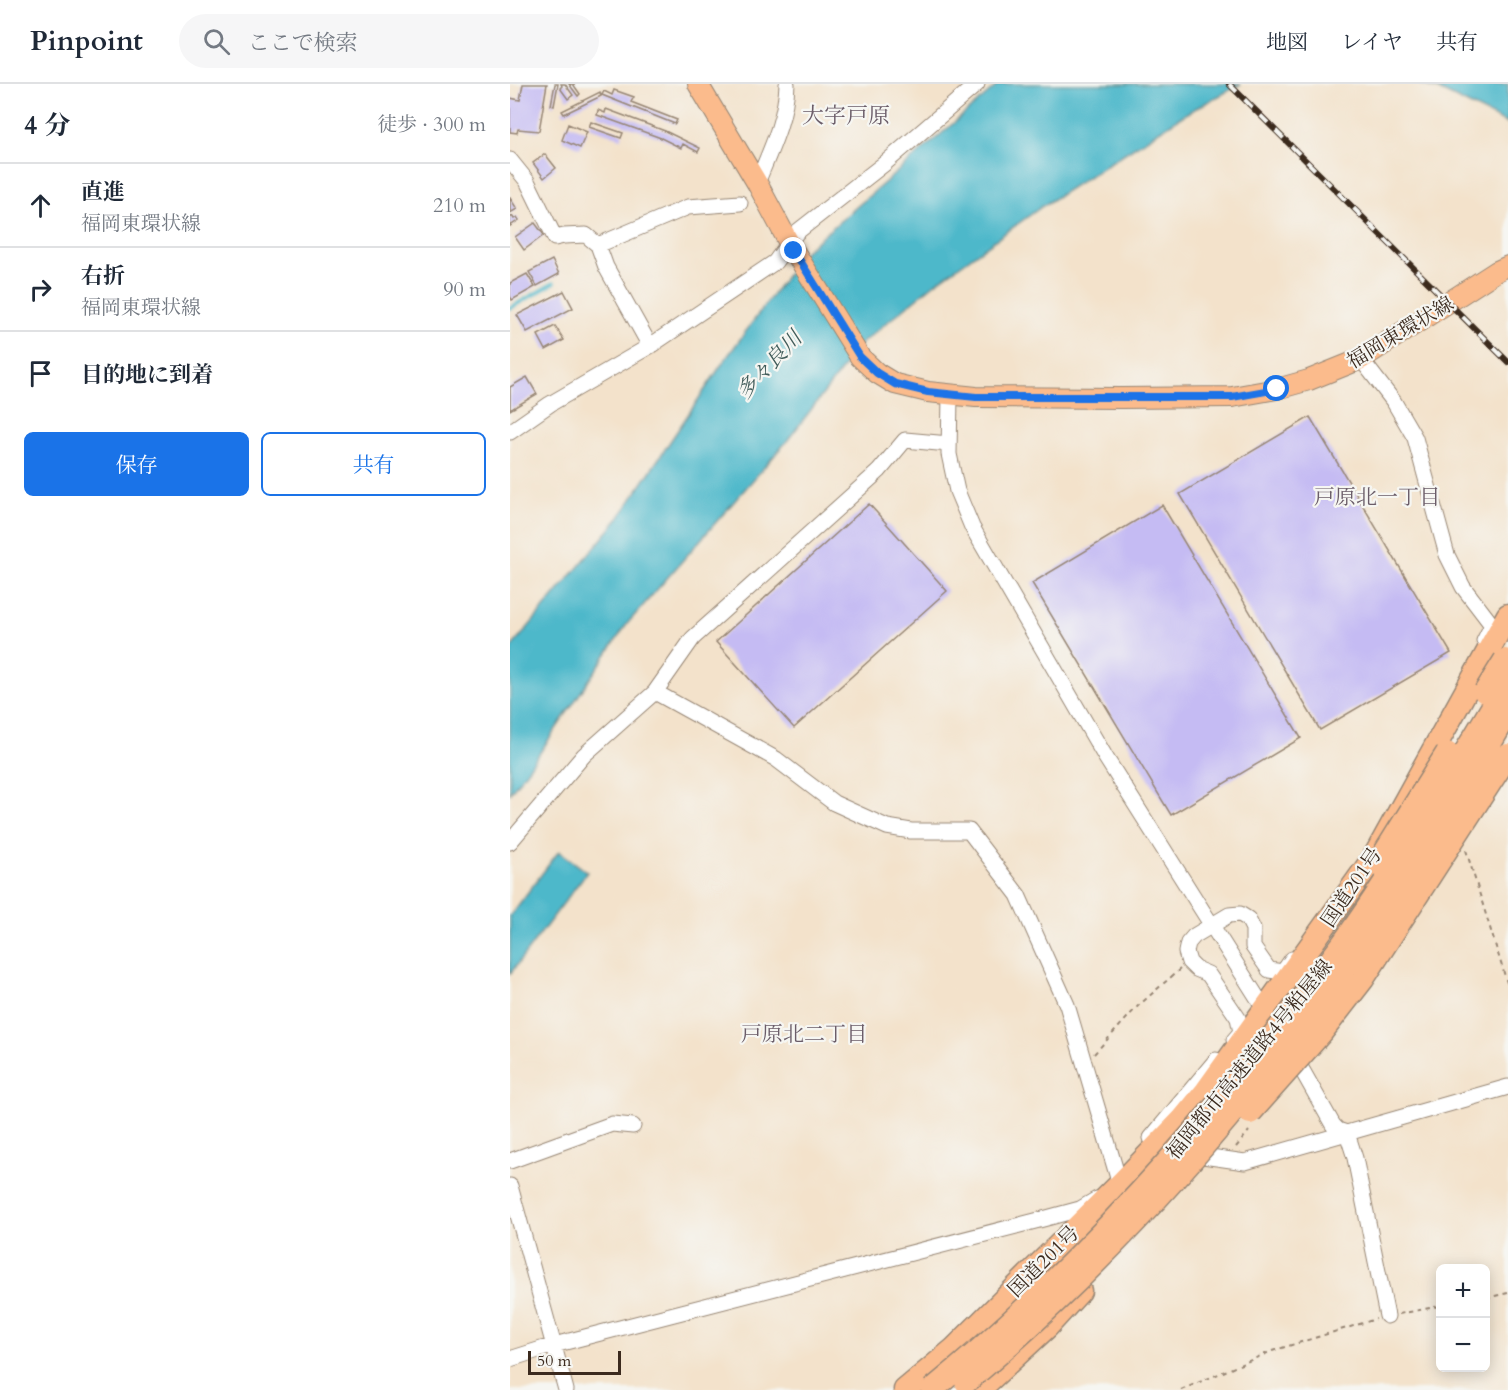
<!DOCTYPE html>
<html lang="ja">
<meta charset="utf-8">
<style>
:root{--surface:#fff;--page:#f6f6f7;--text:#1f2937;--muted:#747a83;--line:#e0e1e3;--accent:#1a73e8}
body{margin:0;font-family:Cardo,"Noto Serif JP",serif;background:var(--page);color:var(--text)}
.controls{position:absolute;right:18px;bottom:18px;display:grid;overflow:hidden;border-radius:9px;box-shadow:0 3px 15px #0003}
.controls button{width:54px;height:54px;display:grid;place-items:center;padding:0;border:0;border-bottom:2px solid var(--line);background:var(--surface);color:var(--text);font:30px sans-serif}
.scale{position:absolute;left:18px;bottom:15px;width:93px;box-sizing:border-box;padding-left:6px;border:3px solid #3b2a1e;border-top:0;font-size:16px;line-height:21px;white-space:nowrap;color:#3b2a1e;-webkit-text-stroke:4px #f6f6f2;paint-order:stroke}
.stop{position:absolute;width:18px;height:18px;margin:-14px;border:4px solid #1a73e8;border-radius:50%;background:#fff}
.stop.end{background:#1a73e8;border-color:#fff;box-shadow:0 2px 6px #0008}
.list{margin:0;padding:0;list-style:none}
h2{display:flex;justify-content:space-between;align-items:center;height:78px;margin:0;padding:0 24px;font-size:26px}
h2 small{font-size:20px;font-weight:400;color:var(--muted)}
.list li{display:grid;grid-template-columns:39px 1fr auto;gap:18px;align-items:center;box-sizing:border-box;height:84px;padding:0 24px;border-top:2px solid var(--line)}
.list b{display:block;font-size:22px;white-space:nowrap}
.list p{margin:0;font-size:20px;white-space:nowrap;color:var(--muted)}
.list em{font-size:20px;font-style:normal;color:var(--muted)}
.actions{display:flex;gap:12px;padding:18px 24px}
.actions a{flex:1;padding:14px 0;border:2px solid var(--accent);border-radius:9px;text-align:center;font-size:21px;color:var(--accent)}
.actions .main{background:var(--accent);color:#fff}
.icon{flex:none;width:33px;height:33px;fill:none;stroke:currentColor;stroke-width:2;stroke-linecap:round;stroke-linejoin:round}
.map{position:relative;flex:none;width:998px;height:1306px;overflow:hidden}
header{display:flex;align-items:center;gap:36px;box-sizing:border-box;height:84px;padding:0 30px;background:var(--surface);border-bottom:2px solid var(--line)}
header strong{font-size:28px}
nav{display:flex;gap:33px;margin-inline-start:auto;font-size:21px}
.search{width:420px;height:54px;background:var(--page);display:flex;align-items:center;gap:15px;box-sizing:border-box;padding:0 21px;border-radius:33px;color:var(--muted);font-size:22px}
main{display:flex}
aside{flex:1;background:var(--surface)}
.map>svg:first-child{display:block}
.water{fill:#4db8ca;stroke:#447174;stroke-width:1.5}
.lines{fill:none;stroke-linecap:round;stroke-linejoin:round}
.stream{stroke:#4db8ca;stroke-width:4}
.building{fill:#c5bbf3}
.minor-casing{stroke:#978674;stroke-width:17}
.major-casing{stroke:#978674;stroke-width:22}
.highway-casing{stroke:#978674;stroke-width:25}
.path{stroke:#978674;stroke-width:2;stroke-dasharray:4.5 4.5;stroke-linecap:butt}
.minor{stroke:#fff;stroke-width:15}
.major{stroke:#fbbb8c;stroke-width:20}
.highway{stroke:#fbbb8c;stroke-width:22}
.rail-casing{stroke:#3b2a1e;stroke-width:6}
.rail{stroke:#f6f6f2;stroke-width:4;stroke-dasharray:11;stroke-linecap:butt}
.highway-bridge-casing{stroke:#978674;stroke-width:25;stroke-linecap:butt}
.highway-bridge{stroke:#fbbb8c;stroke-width:22}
.route{stroke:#1a73e8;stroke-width:8}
.labels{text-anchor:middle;stroke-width:4.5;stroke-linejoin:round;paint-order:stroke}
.street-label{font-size:20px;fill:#3b2a1e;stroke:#f6f6f2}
.water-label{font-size:21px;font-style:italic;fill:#415c5a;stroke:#f6f6f2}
.neighbourhood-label{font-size:21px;fill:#6b5d69;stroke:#f6f6f2}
.quarter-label{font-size:22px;fill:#6b5d69;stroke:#f6f6f2}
</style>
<header>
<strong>Pinpoint</strong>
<div class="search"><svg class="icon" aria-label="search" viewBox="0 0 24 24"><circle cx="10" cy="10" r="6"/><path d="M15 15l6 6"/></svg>ここで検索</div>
<nav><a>地図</a><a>レイヤ</a><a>共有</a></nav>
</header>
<main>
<aside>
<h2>4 分<small>徒歩 · 300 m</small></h2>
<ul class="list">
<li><svg class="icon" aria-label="ahead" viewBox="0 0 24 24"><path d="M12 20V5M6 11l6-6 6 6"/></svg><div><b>直進</b><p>福岡東環状線</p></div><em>210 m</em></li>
<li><svg class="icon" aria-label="right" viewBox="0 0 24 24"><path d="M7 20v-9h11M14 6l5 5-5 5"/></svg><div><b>右折</b><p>福岡東環状線</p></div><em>90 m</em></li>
<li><svg class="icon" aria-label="arrive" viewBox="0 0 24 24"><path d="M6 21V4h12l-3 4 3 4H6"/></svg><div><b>目的地に到着</b></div></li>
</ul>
<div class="actions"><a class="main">保存</a><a>共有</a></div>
</aside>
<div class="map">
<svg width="998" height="1306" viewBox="0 0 998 1306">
<rect width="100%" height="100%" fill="#f6f6f2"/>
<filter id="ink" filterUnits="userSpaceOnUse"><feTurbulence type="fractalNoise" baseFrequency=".0167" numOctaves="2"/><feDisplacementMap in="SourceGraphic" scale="12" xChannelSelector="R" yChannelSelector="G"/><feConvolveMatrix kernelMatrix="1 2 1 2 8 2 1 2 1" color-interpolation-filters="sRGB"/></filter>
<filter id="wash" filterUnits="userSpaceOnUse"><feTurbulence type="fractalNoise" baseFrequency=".008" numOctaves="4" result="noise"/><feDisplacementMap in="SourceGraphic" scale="24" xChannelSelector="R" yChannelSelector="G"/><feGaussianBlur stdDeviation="1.35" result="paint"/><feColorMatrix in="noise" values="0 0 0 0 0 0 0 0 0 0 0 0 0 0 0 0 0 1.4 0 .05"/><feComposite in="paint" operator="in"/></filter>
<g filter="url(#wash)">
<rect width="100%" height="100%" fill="#f3e2cb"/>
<!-- water -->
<path class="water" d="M489 0H731L677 29 534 121 424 200 353 258 277 357 117 540 29 670 0 709V565L109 434 212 280 293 169Z
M910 0H998V40L927 5Z
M49 767 77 788 0 890V832Z"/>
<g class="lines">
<!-- stream -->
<path class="stream" d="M0 224 44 199"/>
</g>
<g id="blocks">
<!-- building -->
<path class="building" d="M13 0H37L29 47 8 45 7 49 0 48V14L10 16Z
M45 0H48L44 22 41 21Z
M51 0H55L63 11 58 15 50 4 52 2Z
M59 0H63L70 10 68 12Z
M104 6 124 13 121 18 167 36 165 40 92 11 94 7 102 11Z
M90 8 91 12 54 30 52 27Z
M96 25 155 47 190 64 188 68 173 60 171 64 151 54 87 31 88 26 95 29Z
M81 38 113 49 111 54 79 43Z
M58 40 77 48 70 64 52 56Z
M35 70 46 84 34 94 23 79Z
M0 114 7 125 0 129Z
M2 132 4 135 7 133 9 136 0 142V134Z
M25 139 34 151 14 166 5 153Z
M42 176 49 190 27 202 19 188Z
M17 190 25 203 2 216 0 212V199Z
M54 207 63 224 17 248 7 231Z
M45 242 54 256 36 266 28 251Z
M17 293 27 310 0 326V303Z
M800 333 941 569 810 646 670 410Z
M359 420 437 507 284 644 206 558Z
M652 421 791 654 661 731 522 499Z"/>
</g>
</g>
<g filter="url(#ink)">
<use href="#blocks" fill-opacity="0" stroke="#978674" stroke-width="1.5"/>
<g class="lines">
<!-- minor casing -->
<g class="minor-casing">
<path id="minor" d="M0 76 17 97 45 154 54 152 76 151 88 161 96 183 140 262
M247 99C260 67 276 35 277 0
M88 161 178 123 230 119
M851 275 884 318 905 354 937 471 953 503 982 541 974 557
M440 311 439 370 447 407 462 443 596 674 759 932
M0 348 40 320 140 262 265 178 287 148 374 80 467 0
M145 608 266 675 324 719 377 743 401 747H459L508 811 557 921 608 1094
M0 758 74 671 145 608 183 554 369 387 395 356 439 360
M724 956 731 948 728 934 698 890 686 885 679 878 676 868 678 859 684 852 719 831 730 830 738 835 743 845V863L759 886 773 888 782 875
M783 970 823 1041 828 1046 837 1049 845 1074 877 1232
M641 1054 706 976
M687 1061 693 1072 735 1078 998 1003
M0 1077 102 1040 123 1042
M0 1102 56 1306
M0 1275 44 1261 533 1135 570 1125 587 1115"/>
</g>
<!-- major casing -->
<g class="major-casing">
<path id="major" d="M188 0 247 99 278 157 350 273 367 289 385 300 418 308 466 313 611 314 722 313 767 305 799 296 851 275 987 187 998 182"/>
</g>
<!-- highway casing -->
<g class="highway-casing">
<path id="highway" d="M395 1306 444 1265 613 1097 672 1036 696 1007 864 773 998 531
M469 1306 537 1243 570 1207"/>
</g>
<!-- path -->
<path class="path" d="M956 766 998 902
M584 970 628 922 670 885
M726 1063 739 1047
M976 1214 998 1209
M889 1230 930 1222
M671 1306 762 1267 866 1235"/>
<!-- minor -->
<use href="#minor" class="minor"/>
<!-- major -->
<use href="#major" class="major"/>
<!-- highway -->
<use href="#highway" class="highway"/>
<!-- rail casing -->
<g class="rail-casing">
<path id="rail" d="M719 0 998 278"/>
</g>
<!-- rail -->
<use href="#rail" class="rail"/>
<!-- highway-bridge casing -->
<g class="highway-bridge-casing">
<path id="highway-bridge" d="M975 608 995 576
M867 781 937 669
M740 1029 811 949 853 895 998 671
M456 1298C677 1112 854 878 998 629
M422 1306C577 1178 712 1025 831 862 892 778 944 686 998 597"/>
</g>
<!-- highway-bridge -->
<use href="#highway-bridge" class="highway-bridge"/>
</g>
</g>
<g class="lines" filter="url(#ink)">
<!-- route -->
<path class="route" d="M284 167 350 273 367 289 385 300 418 308 466 313H722L767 305"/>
</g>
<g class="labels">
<!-- street labels -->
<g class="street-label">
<text transform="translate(890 248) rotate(-31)" y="7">福岡東環状線</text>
<text transform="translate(841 803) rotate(-56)" y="7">国道201号</text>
<text transform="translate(739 975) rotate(-51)" y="7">福岡都市高速道路4号粕屋線</text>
<text transform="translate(533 1177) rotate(-45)" y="7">国道201号</text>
</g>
<!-- water labels -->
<g class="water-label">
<text transform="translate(259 281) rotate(-47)" y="7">多々良川</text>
</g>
<!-- neighbourhood labels -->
<g class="neighbourhood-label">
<text x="867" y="420">戸原北一丁目</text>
<text x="294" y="957">戸原北二丁目</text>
</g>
<!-- quarter labels -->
<g class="quarter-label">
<text x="336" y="39">大字戸原</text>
</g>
</g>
</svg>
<div class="controls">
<button>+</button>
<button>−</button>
</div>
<div class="scale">50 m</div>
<div class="stop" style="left:767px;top:305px"></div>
<div class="stop end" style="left:284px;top:167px"></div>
</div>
</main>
